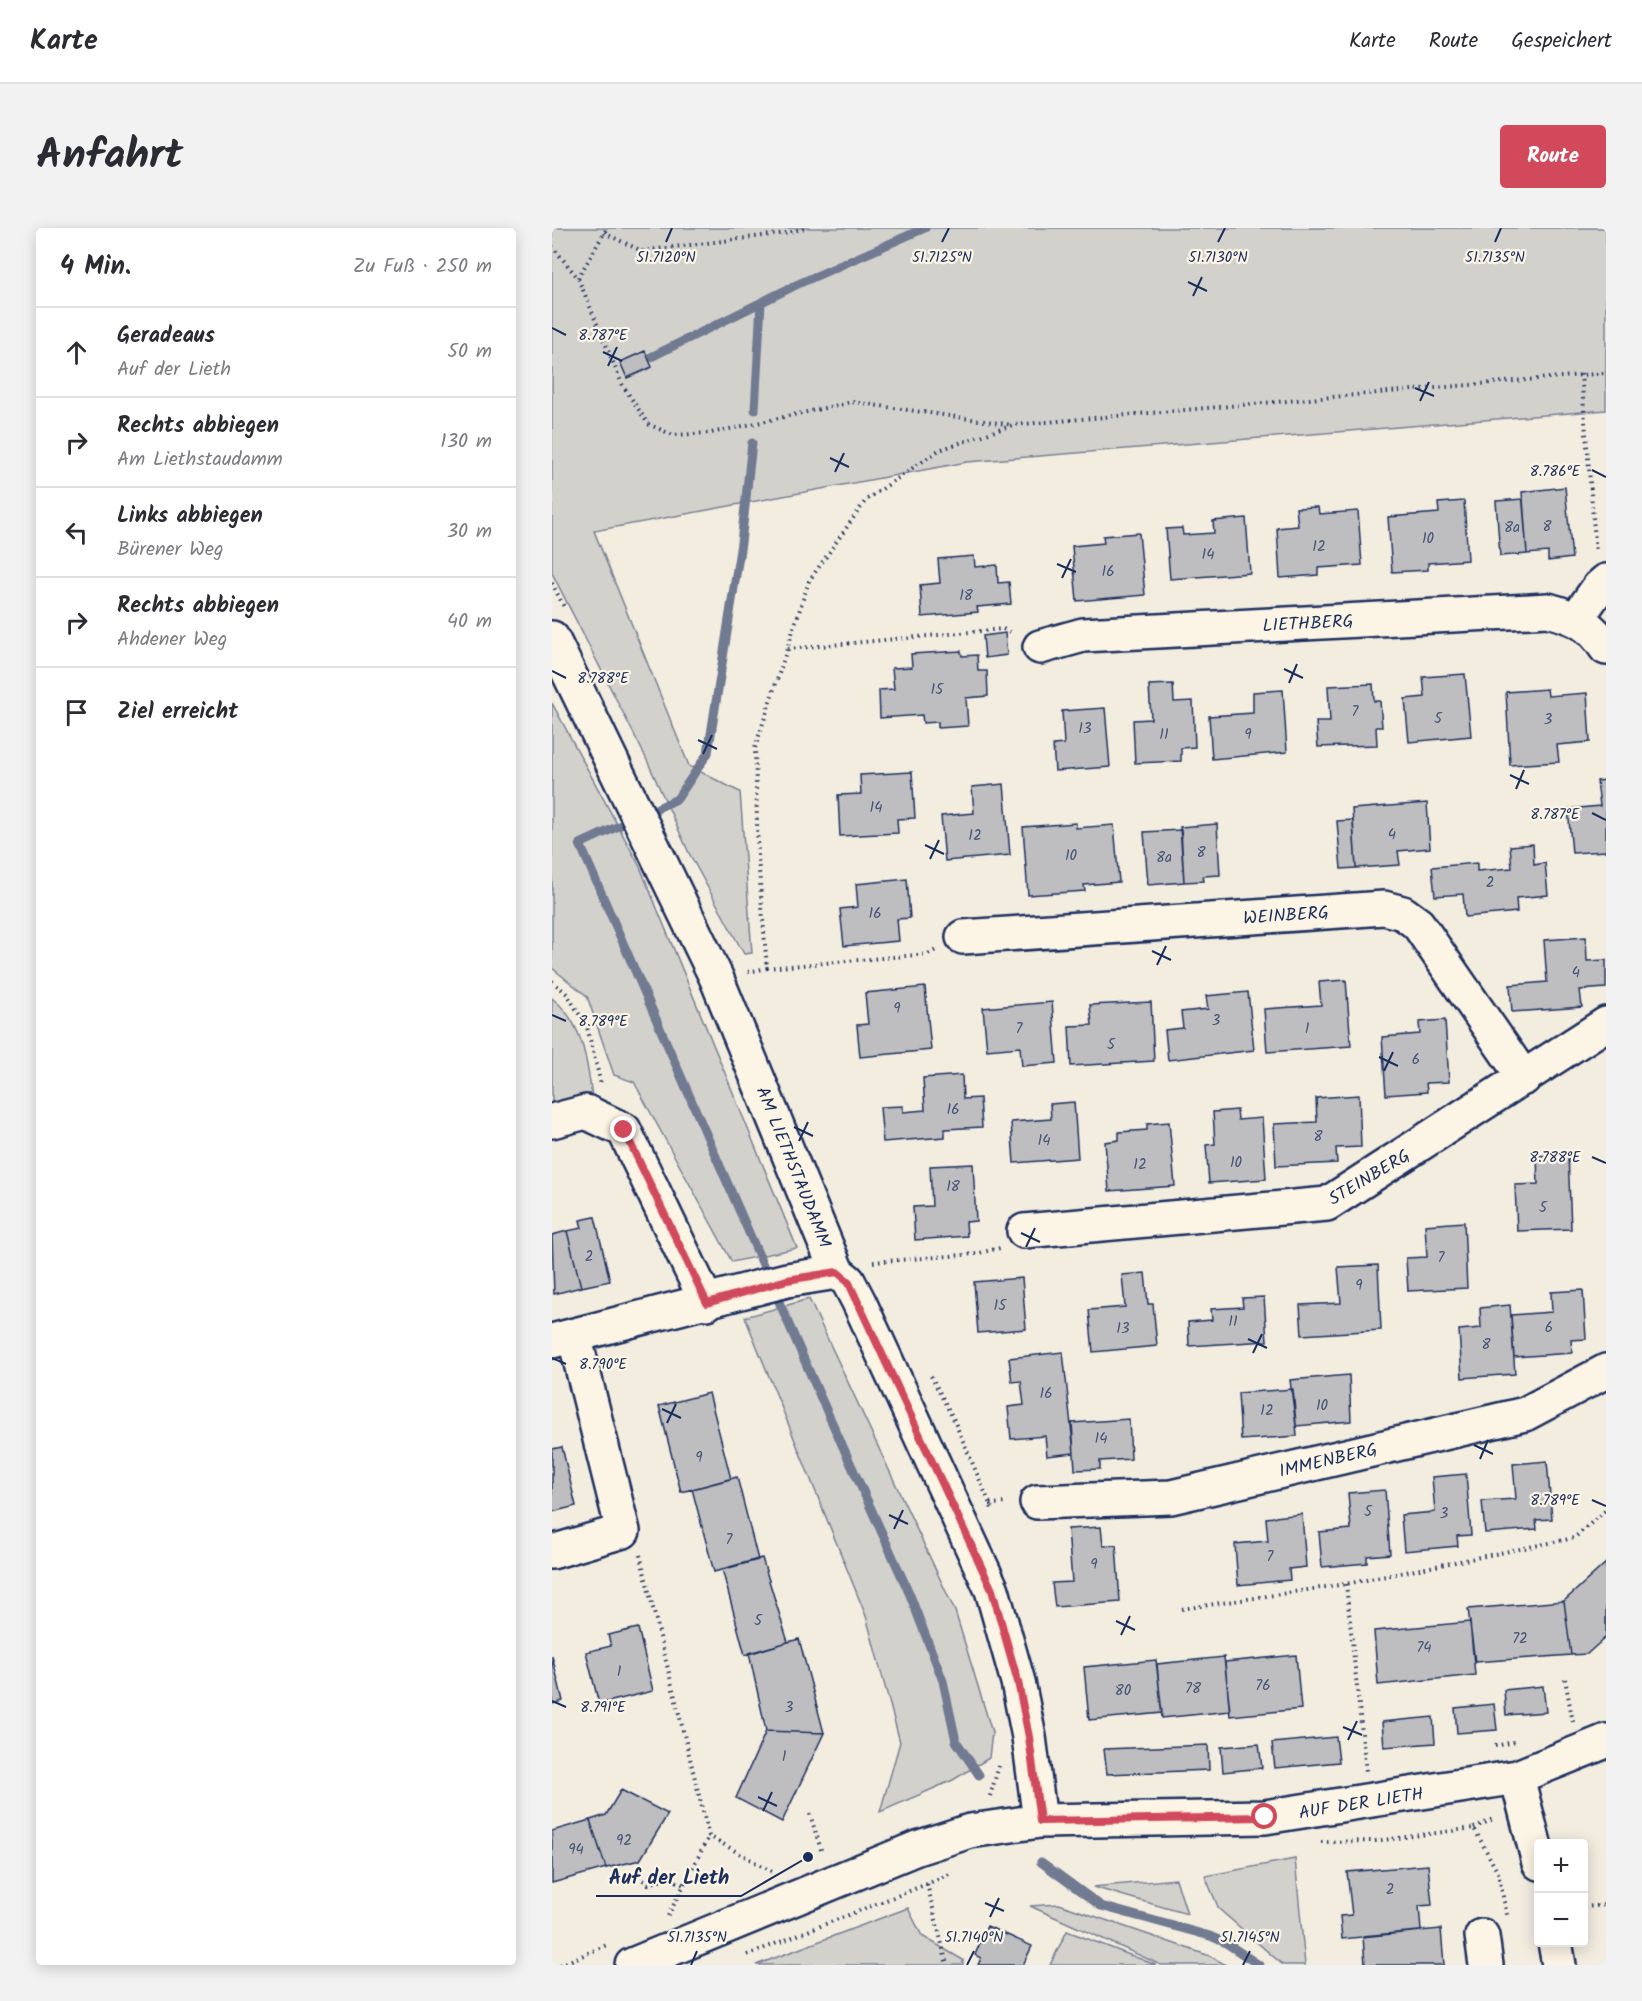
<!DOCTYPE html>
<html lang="de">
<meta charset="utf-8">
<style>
:root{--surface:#fff;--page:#f2f2f3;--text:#2b2b33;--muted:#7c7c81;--line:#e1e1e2;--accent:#d1495b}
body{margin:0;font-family:Kalam,sans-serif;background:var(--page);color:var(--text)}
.controls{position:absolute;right:18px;bottom:18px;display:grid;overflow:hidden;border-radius:6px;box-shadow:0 3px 15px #0003}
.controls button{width:54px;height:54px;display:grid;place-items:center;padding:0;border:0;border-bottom:2px solid var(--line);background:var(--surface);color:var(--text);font:30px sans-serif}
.stop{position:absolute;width:18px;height:18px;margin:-14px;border:4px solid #d1495b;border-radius:50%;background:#fff}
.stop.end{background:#d1495b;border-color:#fff;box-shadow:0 2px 6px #0008}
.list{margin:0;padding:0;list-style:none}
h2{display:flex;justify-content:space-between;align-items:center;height:78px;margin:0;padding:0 24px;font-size:26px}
h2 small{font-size:20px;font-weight:400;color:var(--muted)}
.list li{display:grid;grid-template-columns:39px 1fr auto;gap:18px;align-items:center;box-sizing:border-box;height:90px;padding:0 24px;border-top:2px solid var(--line)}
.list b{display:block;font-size:22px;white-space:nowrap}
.list p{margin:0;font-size:20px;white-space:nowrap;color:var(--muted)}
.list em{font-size:20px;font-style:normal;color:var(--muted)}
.icon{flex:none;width:33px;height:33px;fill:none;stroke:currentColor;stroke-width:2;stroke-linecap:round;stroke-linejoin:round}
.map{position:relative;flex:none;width:1054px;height:1737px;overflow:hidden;border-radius:6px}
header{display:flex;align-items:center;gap:36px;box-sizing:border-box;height:84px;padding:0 30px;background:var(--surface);border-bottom:2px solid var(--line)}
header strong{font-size:28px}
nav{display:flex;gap:33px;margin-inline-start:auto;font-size:21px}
.intro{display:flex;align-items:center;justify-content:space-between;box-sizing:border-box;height:144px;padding:0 36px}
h1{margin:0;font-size:42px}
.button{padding:15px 27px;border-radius:6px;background:var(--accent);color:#fff;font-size:21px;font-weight:700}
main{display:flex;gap:36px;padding:0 36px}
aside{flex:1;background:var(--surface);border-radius:6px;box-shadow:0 3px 15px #0003}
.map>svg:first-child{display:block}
.green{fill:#d3d1cc;stroke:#778095;stroke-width:1.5}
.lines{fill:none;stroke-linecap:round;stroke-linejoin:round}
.stream{stroke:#707a91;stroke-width:9}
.building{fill:#bebec0;stroke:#1b2f5e;stroke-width:1.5}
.minor-casing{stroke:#1b2f5e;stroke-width:38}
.path{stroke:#1b2f5e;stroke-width:4;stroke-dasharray:1.5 4.5;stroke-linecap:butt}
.minor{stroke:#fcf5e5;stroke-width:33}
.route{stroke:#d1495b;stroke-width:8}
.ticks{fill:none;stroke:#1b2f5e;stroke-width:2}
.labels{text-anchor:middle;stroke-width:4.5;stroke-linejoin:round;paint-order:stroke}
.number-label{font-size:15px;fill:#445376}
.street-label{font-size:18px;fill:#1b2f5e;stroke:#fcf5e5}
.ticks-label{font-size:15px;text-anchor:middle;fill:#1b2f5e;stroke:#fcf5e5;stroke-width:4.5;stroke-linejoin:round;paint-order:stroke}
.leader{fill:none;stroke:#1b2f5e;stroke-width:2}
.callout-dot{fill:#1b2f5e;stroke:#fcf5e5;stroke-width:2}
.callout-label{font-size:20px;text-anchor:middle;font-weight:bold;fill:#1b2f5e;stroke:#fcf5e5;stroke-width:4.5;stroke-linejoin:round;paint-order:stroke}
</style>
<header>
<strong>Karte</strong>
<nav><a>Karte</a><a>Route</a><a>Gespeichert</a></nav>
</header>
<div class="intro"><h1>Anfahrt</h1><a class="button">Route</a></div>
<main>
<aside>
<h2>4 Min.<small>Zu Fuß · 250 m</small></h2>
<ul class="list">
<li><svg class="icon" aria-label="ahead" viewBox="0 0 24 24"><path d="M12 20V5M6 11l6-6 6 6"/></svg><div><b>Geradeaus</b><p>Auf der Lieth</p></div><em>50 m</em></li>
<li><svg class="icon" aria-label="right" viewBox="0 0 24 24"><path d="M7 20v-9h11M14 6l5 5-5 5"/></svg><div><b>Rechts abbiegen</b><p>Am Liethstaudamm</p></div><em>130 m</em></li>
<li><svg class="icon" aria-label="left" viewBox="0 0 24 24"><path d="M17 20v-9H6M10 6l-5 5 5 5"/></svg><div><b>Links abbiegen</b><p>Bürener Weg</p></div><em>30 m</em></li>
<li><svg class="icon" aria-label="right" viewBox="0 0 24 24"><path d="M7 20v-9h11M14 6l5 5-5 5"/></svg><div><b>Rechts abbiegen</b><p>Ahdener Weg</p></div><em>40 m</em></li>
<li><svg class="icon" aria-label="arrive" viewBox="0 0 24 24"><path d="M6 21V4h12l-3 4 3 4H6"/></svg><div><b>Ziel erreicht</b></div></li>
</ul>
</aside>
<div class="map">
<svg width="1054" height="1737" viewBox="0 0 1054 1737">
<rect width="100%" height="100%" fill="#f3ede0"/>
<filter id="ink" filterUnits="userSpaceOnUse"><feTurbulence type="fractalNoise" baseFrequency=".0167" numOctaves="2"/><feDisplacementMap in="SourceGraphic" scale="12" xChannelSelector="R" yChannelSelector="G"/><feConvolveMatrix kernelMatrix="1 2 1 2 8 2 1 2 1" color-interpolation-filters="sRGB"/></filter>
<g filter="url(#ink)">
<!-- green -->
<path class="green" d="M0 0H1054V182L415 234 42 303 137 538 188 564 200 725 192 726 137 625 93 528 0 345Z
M0 475 88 639 245 1020 180 1034 82 854 62 847 35 768 0 740Z
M0 770C31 794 35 833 40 869L0 877Z
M257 1071 403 1383 440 1504 437 1530 401 1552 328 1584 348 1514 314 1388 193 1089Z
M743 1631 753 1737H731L667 1681 653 1648Z
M624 1651 635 1686 541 1659Z
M507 1676 658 1728 674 1737H609L478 1678Z
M356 1680 370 1708 411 1732V1737H204Z
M515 1703 604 1737H498Z"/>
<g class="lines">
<!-- stream -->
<path class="stream" d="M97 130 246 56 373 0
M203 182 209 75
M200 215 189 315 156 525 125 571 28 616 268 1168 358 1367 391 1453 404 1513 427 1547
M489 1634 549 1678 658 1708 674 1715 707 1737"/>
</g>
<!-- building -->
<path class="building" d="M93 123 100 139 75 150 68 134Z
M1013 259 1020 330 996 333V324L975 326 970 264Z
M971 271 975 326 948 328 944 273Z
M912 273 916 332 876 335V342L840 344 836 289 887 285 886 275Z
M766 279 767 286 806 283 810 337 766 340V347L728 350 725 300 746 298 744 280Z
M694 290 698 345 618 351 614 301 630 300 631 307 662 305 661 293Z
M587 305 593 367 525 373 520 318 552 315 551 308Z
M422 328 423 339 445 337 446 355 457 354 459 376 425 379 426 384 370 389 368 357 388 355 386 331Z
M453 405 455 427 433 430 431 408Z
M409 423 410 428 425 427 426 443H435L436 468 414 470 416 498 386 500V494L371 495 370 487 328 490 327 462 342 461 340 440 360 439 359 426Z
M913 446 919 508 857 514 853 471 873 469 871 449Z
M621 456 622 474 641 473 643 519 629 520V533L583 535 581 492 599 491 597 457Z
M821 456 822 473H828L830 499H824L825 517 766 519 764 494H778L776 458Z
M995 461 996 468 1035 465 1038 514 1005 517 1007 534 958 537 954 464Z
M731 462 735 524 660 531 657 488 701 485V464Z
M553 480 558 539 503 543 501 517 512 516 510 483Z
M360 544 363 590 345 591 346 605 288 608 286 567 309 566 308 547Z
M1054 552V623L1020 625 1016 581 1048 578 1045 553Z
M452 556 458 627 393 633 389 588 422 585 420 559Z
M875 575 878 620 846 623 848 637 804 640 800 581Z
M801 592 804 640 789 641 785 593Z
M524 595V600L562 597 567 654 532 657 533 663 476 667 471 599Z
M665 596 668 647 651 648 652 653 632 654 628 599Z
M629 602 632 654 596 657 592 604Z
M981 616 982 637 993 635 996 667 964 670 965 684 913 689 911 666 883 668 880 639 925 635V643L960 640 958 618Z
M355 651 358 690 345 691 347 713 292 718 288 681 306 679 304 656Z
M1034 709 1035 733 1054 732V760L1028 762 1030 779 960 784 958 757 995 754 992 712Z
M794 752 799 818 715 824 712 781 769 777 767 754Z
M373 759 379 822 308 829 305 797 316 796 313 765Z
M696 764 702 822 616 832 613 802 631 800 629 784 656 781 654 768Z
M500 774 505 835 470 838 468 819 435 822 431 780Z
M599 774 602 833 519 838 517 798 540 797 538 777Z
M893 792 897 854 874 855 875 864 834 867 830 809 868 806 867 794Z
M410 847 411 871 428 870 430 899 393 901V909L331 914 328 879 351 878V884L373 882 371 850Z
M807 867 809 919 784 920 785 935 724 938 722 896 765 894 764 870Z
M522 874 526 930 462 935 459 894 499 891 498 876Z
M685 882 686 892 710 890 714 951 657 955 654 917 663 916 661 884Z
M617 894 623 958 557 963 553 914 567 912V904L595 902V896Z
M1016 926 1019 1001 965 1003 963 957 986 956 985 928Z
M421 936 424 993 414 994 415 1008 363 1012 361 979 380 978 378 938Z
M43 989 58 1053 29 1059 15 1003 30 1000 28 992Z
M912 994 915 1060 856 1063 854 1030 875 1029 873 997Z
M15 1003 29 1059 2 1066 0 1007Z
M826 1037 829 1102 750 1107 748 1077 789 1075 786 1039Z
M593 1045 596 1076H601L605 1118 541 1124 537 1082 573 1079 570 1047Z
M470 1050 474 1101 426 1105 422 1054Z
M1031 1062 1034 1111 1019 1112 1020 1125 962 1129 959 1087 1000 1084 999 1064Z
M712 1069 715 1113 637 1118 636 1094 660 1092 659 1081 691 1079 690 1070Z
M958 1077 963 1146 910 1150 907 1102 929 1100 928 1080Z
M511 1124 522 1225 495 1228 493 1208 459 1211 456 1179 472 1177 469 1153 460 1154 457 1130Z
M797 1147 799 1193 744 1198 738 1152Z
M741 1161 745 1208 689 1212 686 1165Z
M157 1165 179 1251 129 1264 107 1178Z
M577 1191 579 1231 548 1233V1241L523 1242 520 1195Z
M10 1219 24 1278 0 1284V1221Z
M995 1233 1000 1291 984 1292 985 1301 933 1305 930 1273 964 1271 961 1236Z
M914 1246 919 1307 905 1308 906 1318 852 1323 849 1287 883 1284 880 1249Z
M185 1249 206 1332 162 1344 140 1261Z
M833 1262 838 1326 815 1328V1335L770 1339 767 1304 799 1301 796 1265Z
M750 1286 754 1339 737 1341 738 1352 686 1357 683 1316 716 1313 714 1290Z
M549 1299 551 1318 564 1317 568 1374 503 1379 500 1355 520 1354 516 1301Z
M210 1330 236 1414 193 1427 170 1341Z
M1054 1335V1409L1035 1426 1019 1427 1012 1373Z
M1012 1373 1019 1427 923 1434 916 1381Z
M918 1394 923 1447 826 1457 822 1403Z
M86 1400 101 1463 47 1476 34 1424 59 1418 56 1407Z
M247 1411 272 1505 214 1503 197 1425Z
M744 1427 749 1481 678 1488 673 1434Z
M0 1428 11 1473 0 1476Z
M672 1429 678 1483 610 1490 605 1436Z
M604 1432 610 1485 537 1492 532 1439Z
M991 1458 994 1484 954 1487 952 1462Z
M942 1476 945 1502 905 1505 903 1480Z
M881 1489 883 1515 832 1519 830 1494Z
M214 1503 272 1505 230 1594 184 1570Z
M784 1509 787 1534 723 1540 720 1515Z
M707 1516 710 1540 671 1544 669 1519Z
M656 1517 657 1542 555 1546 552 1521Z
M69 1562 116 1586 88 1632 54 1640 38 1592 54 1587Z
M38 1592 54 1640 0 1655V1603Z
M876 1637 880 1677 867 1678 869 1703 790 1711 788 1688 800 1687 795 1644Z
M435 1698 480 1718 471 1737H426L429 1730 423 1727Z
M889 1701 892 1737H813L811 1708Z"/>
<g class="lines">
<!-- minor casing -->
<g class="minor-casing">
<path id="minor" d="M1025 390 1047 359 1054 353
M0 410 164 749 285 1044 296 1053 307 1074 440 1362 466 1454 477 1509 488 1593
M488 419 531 407 996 382C1022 389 1038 395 1054 420
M411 709 832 680 851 685 866 696 972 850
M0 893 34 884 72 902 155 1075
M472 1003 775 976 1054 796
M0 1113 235 1052 285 1044
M485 1274 619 1269 973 1186 1054 1143
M0 1324 71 1303 22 1107
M965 1549 987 1635
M930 1708 934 1737
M1003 1714 1007 1737
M80 1737 365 1620 418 1603 488 1593 713 1589 965 1549 1054 1513"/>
</g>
<!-- path -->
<path class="path" d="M52 5 90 23 235 5 253 0
M0 18 26 50 70 156 96 196 121 207 159 205 300 174 461 197
M26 50 55 0
M1029 146 1044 325
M0 355 13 381
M236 421 451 401 462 406
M215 740 376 726 384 722
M196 744 215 740 206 630 203 520 257 353 314 272 387 222 461 197 1054 145
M0 753 15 766 35 799 49 856
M321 1034 423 1026 448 1020
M379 1148 401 1190 441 1283
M438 1276 455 1275
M88 1327 157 1608 222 1645
M794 1356 814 1543
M630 1381 794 1356 1022 1310 1054 1282
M1013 1451 1021 1494
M943 1518 962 1514
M438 1568 447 1538
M258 1586 270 1625
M922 1600 943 1590
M769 1614 823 1613 922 1600 946 1645 955 1687
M91 1652 96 1656 117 1650 132 1657
M375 1656 395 1737
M1032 1679 1054 1677
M116 1688 157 1608
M195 1727 375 1656 397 1646
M8 1737 55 1717"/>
<!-- minor -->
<use href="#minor" class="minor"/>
</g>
</g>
<g class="lines" filter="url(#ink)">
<!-- route -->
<path class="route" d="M72 902 155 1075 235 1052 285 1044 296 1053 440 1362 466 1454 477 1509 488 1593 713 1589"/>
</g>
<!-- ticks -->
<path class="ticks" d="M114 14 120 0M390 14 397 0M666 14 673 0M943 14 949 0M636 54 655 63M641 68 650 49M0 100 14 107M51 124 70 133M56 138 65 119M863 160 882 168M868 173 877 154M278 230 297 239M1040 242 1054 249M283 244 292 225M505 336 524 344M510 350 519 331M732 441 751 450M0 443 14 450M737 455 745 436M146 512 165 521M151 526 160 507M958 547 977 556M964 561 972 542M1040 585 1054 592M373 617 392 626M378 631 387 612M600 723 619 732M605 737 614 718M0 787 14 793M827 829 846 838M832 843 841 824M242 899 261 908M247 913 256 894M1040 929 1054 935M469 1005 488 1014M474 1019 483 1000M696 1111 715 1120M701 1125 710 1106M0 1130 14 1136M110 1181 129 1190M115 1195 124 1176M922 1217 941 1226M928 1231 936 1212M1040 1272 1054 1278M337 1287 356 1296M342 1301 351 1282M564 1393 583 1402M569 1407 578 1388M0 1473 14 1479M791 1499 810 1507M796 1512 805 1493M206 1569 225 1578M211 1583 220 1564M433 1675 452 1683M438 1689 447 1670M139 1737 145 1723M415 1737 422 1723M691 1737 698 1723"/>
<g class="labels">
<!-- number labels -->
<g class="number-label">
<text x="995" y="303">8</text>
<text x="960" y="304">8a</text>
<text x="876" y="315">10</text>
<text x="767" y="323">12</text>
<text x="656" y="331">14</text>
<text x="556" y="348">16</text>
<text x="414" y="372">18</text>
<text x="385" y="466">15</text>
<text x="803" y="488">7</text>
<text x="886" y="495">5</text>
<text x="996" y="496">3</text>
<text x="533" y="505">13</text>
<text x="612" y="511">11</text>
<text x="696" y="511">9</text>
<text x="324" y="584">14</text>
<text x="840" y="611">4</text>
<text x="423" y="612">12</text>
<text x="649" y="629">8</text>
<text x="519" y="632">10</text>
<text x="612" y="634">8a</text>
<text x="938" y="659">2</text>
<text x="323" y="690">16</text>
<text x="1024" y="749">4</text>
<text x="345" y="785">9</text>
<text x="664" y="797">3</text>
<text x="467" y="805">7</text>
<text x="755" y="805">1</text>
<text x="559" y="821">5</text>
<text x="864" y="836">6</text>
<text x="401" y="886">16</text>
<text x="766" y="913">8</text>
<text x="492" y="917">14</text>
<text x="684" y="939">10</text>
<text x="588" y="941">12</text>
<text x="401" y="963">18</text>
<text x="991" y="984">5</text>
<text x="37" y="1033">2</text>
<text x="889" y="1034">7</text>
<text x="807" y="1062">9</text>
<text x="448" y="1082">15</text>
<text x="681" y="1098">11</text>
<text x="997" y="1104">6</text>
<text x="571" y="1105">13</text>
<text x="934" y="1121">8</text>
<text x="494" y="1170">16</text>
<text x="770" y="1182">10</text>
<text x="715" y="1187">12</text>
<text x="549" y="1215">14</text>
<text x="147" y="1234">9</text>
<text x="816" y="1288">5</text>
<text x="892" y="1290">3</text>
<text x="177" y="1316">7</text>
<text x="718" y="1333">7</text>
<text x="542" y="1341">9</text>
<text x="206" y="1397">5</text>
<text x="968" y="1415">72</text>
<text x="872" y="1424">74</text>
<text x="67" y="1448">1</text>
<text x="711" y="1462">76</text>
<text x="641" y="1465">78</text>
<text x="571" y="1467">80</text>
<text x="237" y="1484">3</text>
<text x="232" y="1533">1</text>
<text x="72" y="1617">92</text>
<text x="24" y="1626">94</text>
<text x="838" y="1666">2</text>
</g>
<!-- street labels -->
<g class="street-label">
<text transform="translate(756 395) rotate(-3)" y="6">LIETHBERG</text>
<text transform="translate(734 687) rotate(-4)" y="6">WEINBERG</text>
<text transform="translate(242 939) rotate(68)" y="6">AM LIETHSTAUDAMM</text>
<text transform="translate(817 949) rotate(-31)" y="6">STEINBERG</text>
<text transform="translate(776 1232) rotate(-13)" y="6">IMMENBERG</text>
<text transform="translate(809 1575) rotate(-9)" y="6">AUF DER LIETH</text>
</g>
</g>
<g class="ticks-label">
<text x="114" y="34">51.7120°N</text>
<text x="390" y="34">51.7125°N</text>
<text x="666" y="34">51.7130°N</text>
<text x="943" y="34">51.7135°N</text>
<text x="51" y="112">8.787°E</text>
<text x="1003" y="248">8.786°E</text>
<text x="51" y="455">8.788°E</text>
<text x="1003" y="591">8.787°E</text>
<text x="51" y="798">8.789°E</text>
<text x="1003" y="934">8.788°E</text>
<text x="51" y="1141">8.790°E</text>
<text x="1003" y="1277">8.789°E</text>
<text x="51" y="1484">8.791°E</text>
<text x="145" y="1714">51.7135°N</text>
<text x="422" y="1714">51.7140°N</text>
<text x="698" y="1714">51.7145°N</text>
</g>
<!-- callouts -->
<path class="leader" d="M256 1629L189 1668H44"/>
<circle class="callout-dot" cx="256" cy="1629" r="6"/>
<g class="callout-label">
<text x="117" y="1656">Auf der Lieth</text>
</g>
</svg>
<div class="controls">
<button>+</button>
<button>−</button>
</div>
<div class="stop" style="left:713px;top:1589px"></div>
<div class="stop end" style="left:72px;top:902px"></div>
</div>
</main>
